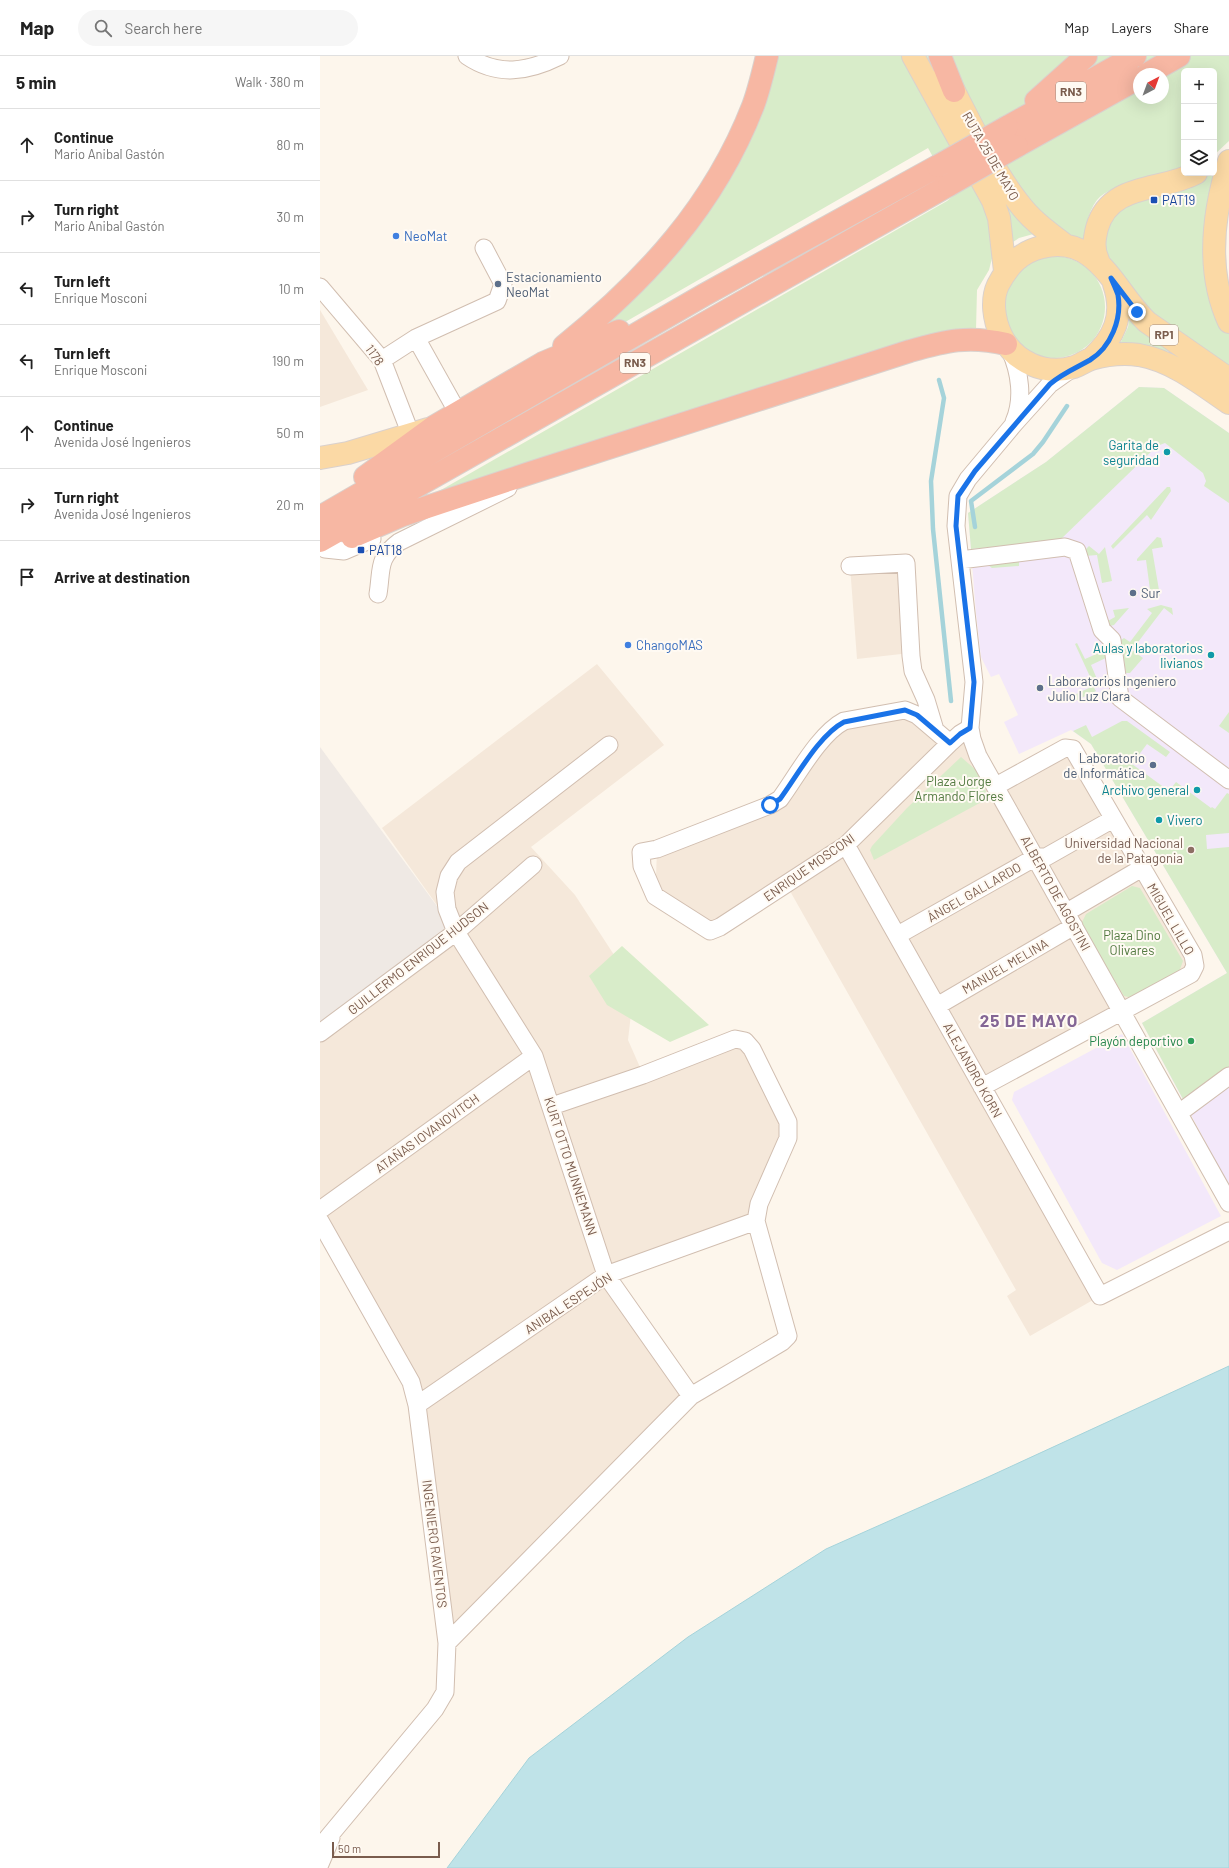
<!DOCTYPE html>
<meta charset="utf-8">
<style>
:root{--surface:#fff;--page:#f6f6f6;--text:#222;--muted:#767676;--line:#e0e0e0}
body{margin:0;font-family:Barlow,sans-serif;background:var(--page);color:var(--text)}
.controls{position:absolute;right:12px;top:12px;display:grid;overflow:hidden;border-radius:6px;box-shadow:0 4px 16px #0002}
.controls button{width:36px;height:36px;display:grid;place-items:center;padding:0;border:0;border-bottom:1px solid var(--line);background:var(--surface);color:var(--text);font:20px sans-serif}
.compass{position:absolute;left:813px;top:12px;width:36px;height:36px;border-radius:50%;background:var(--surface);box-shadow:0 4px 16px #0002;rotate:41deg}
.scale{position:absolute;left:12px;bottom:10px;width:108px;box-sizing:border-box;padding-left:4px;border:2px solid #7a5c4d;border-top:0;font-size:11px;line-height:14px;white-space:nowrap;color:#7a5c4d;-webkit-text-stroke:3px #fffaf3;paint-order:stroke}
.stop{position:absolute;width:12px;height:12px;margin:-9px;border:3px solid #1a73e8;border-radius:50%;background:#fff}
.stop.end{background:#1a73e8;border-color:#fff;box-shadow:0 1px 4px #0008}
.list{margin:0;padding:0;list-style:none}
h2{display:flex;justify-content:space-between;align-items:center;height:52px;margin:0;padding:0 16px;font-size:17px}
h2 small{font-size:13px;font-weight:400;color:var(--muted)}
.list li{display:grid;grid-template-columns:26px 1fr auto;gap:12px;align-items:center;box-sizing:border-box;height:72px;padding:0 16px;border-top:1px solid var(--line)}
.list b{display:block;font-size:15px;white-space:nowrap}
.list p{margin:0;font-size:13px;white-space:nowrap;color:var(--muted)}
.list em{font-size:13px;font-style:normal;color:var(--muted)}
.icon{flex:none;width:22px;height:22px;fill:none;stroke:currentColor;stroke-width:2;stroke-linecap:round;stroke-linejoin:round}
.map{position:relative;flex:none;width:909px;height:1812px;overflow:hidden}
header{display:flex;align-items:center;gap:24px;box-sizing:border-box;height:56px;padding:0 20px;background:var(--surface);border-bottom:1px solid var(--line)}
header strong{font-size:19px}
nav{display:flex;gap:22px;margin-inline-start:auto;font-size:14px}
.search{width:280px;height:36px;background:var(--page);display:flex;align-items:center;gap:10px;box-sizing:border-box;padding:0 14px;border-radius:22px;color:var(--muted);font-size:15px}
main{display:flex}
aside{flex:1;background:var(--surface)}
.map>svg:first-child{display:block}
.residential{fill:#f5e8da}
.industrial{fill:#efe9e4}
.education{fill:#f3e8fa}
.green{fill:#d8ecc9;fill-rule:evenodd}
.water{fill:#bfe3e8;stroke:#a5d3da}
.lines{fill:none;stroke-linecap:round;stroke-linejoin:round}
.stream{stroke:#a5d3da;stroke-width:4.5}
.minor-casing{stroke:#d1beb0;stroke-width:19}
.major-casing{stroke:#dad1cd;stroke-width:24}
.highway-casing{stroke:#dad1cd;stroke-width:24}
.minor{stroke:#fff;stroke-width:17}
.major{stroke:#fbd9a5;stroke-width:22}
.highway{stroke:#f7b7a3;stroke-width:22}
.highway-bridge-casing{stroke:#dad1cd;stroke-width:24;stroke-linecap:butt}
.highway-bridge{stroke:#f7b7a3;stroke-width:22}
.route{stroke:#1a73e8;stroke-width:5}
.transit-dot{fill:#1a4fb4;stroke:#fffaf3;stroke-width:1.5}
.shop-dot{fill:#3f7fe0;stroke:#fffaf3;stroke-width:1.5}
.service-dot{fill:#5c6f8a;stroke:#fffaf3;stroke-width:1.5}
.culture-dot{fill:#0f9aa8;stroke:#fffaf3;stroke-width:1.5}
.education-dot{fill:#8d6e63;stroke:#fffaf3;stroke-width:1.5}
.leisure-dot{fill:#2e9e5b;stroke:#fffaf3;stroke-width:1.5}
.labels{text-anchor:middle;stroke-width:4;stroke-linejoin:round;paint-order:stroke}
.shield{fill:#fffaf3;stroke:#a28b7f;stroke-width:1}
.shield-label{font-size:12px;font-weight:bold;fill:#7a5c4d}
.street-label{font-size:13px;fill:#7a5c4d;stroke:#fffaf3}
.transit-label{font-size:13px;fill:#164399;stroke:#fffaf3;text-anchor:start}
.shop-label{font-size:13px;fill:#366cbe;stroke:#fffaf3;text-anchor:start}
.service-label{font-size:13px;fill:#4e5e75;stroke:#fffaf3;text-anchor:start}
.culture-label{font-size:13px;fill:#0d838f;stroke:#fffaf3;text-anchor:end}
.park-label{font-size:13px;fill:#537a41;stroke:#fffaf3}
.education-label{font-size:13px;fill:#785e54;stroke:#fffaf3;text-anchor:end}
.leisure-label{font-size:13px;fill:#27864d;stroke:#fffaf3;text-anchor:end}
.district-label{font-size:17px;font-weight:bold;letter-spacing:1px;fill:#846695;stroke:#fffaf3}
</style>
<header>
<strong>Map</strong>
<div class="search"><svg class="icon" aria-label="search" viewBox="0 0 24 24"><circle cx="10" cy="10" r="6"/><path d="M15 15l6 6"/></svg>Search here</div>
<nav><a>Map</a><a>Layers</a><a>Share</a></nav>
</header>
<main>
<aside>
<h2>5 min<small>Walk · 380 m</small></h2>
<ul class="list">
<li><svg class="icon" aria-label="ahead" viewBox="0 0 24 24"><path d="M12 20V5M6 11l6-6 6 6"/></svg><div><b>Continue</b><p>Mario Anibal Gastón</p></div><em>80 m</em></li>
<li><svg class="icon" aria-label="right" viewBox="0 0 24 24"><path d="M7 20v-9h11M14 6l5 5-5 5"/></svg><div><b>Turn right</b><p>Mario Anibal Gastón</p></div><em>30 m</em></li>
<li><svg class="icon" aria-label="left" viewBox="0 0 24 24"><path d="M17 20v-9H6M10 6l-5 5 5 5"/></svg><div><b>Turn left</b><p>Enrique Mosconi</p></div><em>10 m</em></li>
<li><svg class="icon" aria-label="left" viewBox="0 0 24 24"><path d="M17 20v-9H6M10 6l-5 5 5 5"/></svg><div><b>Turn left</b><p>Enrique Mosconi</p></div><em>190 m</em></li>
<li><svg class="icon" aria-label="ahead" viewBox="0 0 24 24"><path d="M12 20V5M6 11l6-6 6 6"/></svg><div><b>Continue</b><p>Avenida José Ingenieros</p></div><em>50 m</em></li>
<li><svg class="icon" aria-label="right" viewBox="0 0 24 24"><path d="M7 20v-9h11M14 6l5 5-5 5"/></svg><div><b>Turn right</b><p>Avenida José Ingenieros</p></div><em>20 m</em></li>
<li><svg class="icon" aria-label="arrive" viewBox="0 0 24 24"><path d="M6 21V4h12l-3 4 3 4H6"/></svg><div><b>Arrive at destination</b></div></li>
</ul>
</aside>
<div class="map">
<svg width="909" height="1812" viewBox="0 0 909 1812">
<rect width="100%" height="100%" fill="#fdf6ec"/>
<!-- residential -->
<path class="residential" d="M0 254 48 334 0 351Z
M586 507 590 597 537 603 530 510Z
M277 608 344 689 211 791 255 839 298 905 311 958 308 984 323 1018 425 985 468 1066 436 1165 287 1219 371 1340 127 1587 97 1349 0 1165V977L136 876 62 772Z
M585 654 630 687 640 678 676 730 745 692 875 907 662 1031 780 1240 710 1280 687 1240 696 1234 466 828 400 871 349 847 336 821 337 793 450 749 505 680Z"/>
<!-- industrial -->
<path class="industrial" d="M0 691 136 876 0 977Z"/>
<!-- education -->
<path class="education" d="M819 331 844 332 909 377V1130L822 967 907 917 771 688 751 674 699 698 684 666 698 659 679 618 671 621 661 601 656 557 648 457 726 406Z
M802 978 901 1160 797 1214 782 1207 692 1044 694 1036Z"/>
<!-- green -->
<path class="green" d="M452 0H583L670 156 673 198 669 214 657 234 656 274 93 450 627 145 634 139 608 92 260 292 350 191Z
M603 0H610L717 177 699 182 690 188Z
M624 0H909V85L894 99V15H864V116C841 121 792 126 777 144 767 157 766 173 763 188 749 180 733 171 721 158 682 116 652 51 624 0ZM819 18H843V42H819Z
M904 106 902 264 909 278V314L839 266 788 206 783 175 791 154 886 117H894V112Z
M683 251a51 51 0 1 1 102 0a51 51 0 1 1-102 0Z
M810 259 850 296 818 289 799 290 808 271Z
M819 331 844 332 909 377V447L884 430 886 425 883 417 845 387 837 390 739 485 651 493 648 457 726 406Z
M847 431H850L851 435 831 464 827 459 793 493 791 490Z
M837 481 841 482 843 491 832 493 840 540 831 541 826 504 817 505V503Z
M769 490 779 498 785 491 792 525 782 527 777 499 765 500V494Z
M699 503V510L672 512 665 507Z
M841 549 852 552 853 559 844 552 812 594 823 602 810 617H806L801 584 804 582 810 586 832 557 827 553Z
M809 552 794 569 790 570 786 566 795 561 793 554Z
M757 587 765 603 788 593V601L771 609 777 623 772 625 755 588Z
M773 630 776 635 753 646 750 641Z
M909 656V677L899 670Z
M802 665H807L850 696 846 701 827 688 812 708 849 735 856 726 891 752 892 751 895 753 907 737 909 738V777L886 779 887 793 909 791V1011L864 1045 822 967 907 917 771 688 753 675 766 669 772 681Z
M641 701 656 714 669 742 554 804 550 794 552 790 587 752Z
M812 830 820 832 863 905 859 916 813 942 804 940 761 868 766 858Z
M302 890 389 969 350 986 287 949 269 920Z"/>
<!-- water -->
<path class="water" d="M909 1310V1812H127L209 1702 368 1581 506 1493 668 1421Z"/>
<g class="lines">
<!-- stream -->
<path class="stream" d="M619 324 624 342 611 425 613 473 631 645
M655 471 651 445 713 398 723 386 747 350"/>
<!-- minor casing -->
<g class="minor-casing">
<path id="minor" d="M147 0C178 21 208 16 240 0
M0 231 62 304 91 379
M96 282 138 357
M690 294C700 316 704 343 694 366
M62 304 96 282 177 245 183 228 164 192
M754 311 730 328 694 368 648 423 638 440 636 470 654 626 650 672 652 683 658 700 909 1147
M5 493 24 495 52 483
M640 504 745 491 757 495 782 574 792 584 800 642 909 724
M530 510 586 507 591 600 593 615 606 644 615 674
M58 538C62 514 57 502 79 486L188 432
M630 687 597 659 585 654 524 665C499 678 477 720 460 743L450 749 337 793 321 796 322 810 335 840 390 875 400 871 526 789 630 687 640 678 650 672
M289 689 138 806 129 820 125 836 127 853 136 876 214 1000 286 1219 371 1340
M526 789 780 1240 909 1175
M747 856 822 812
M578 879 716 801H726L793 763
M617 950 754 870
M0 977 136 876 213 809
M662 1031 871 918 875 910 873 899 753 693 745 692 676 730
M859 1057 909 1020
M0 1154 214 1000
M0 1165 91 1326 97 1349 127 1587 125 1636 115 1653 0 1791
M97 1349 286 1219 436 1165
M127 1587 371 1340 462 1286 468 1280 436 1165 439 1148 468 1082V1066L432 993 425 985 415 983 323 1019 232 1050
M0 1808 11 1782"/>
</g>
<!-- major casing -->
<g class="major-casing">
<path id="major" d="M593 0 673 145 679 162 685 215
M625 18C647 59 670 110 698 146 711 164 728 176 745 189
M909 105C893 157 886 216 909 266
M778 204C773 193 774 184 777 172 790 126 841 136 876 117
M771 303C794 282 805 260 794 228
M909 323 827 266C795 236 777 177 722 191 700 196 688 210 678 229 671 244 674 264 681 279 694 306 725 320 754 311 760 309 765 305 771 303 785 299 804 297 819 299 853 305 881 328 909 347
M0 402 28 397 108 373"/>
</g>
<!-- highway casing -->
<g class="highway-casing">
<path id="highway" d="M620 0 634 35
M827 18 859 0
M716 45 766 0
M687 71 815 0
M697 90 819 22
M244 290C327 223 394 150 433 50 439 34 443 16 447 0
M45 421 115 370 223 307 299 275
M0 461 384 239 618 110
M32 481 83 459 207 418 590 295C626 285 648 279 686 288
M0 485 629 129"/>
</g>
<!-- minor -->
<use href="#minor" class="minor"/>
<!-- major -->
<use href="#major" class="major"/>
<!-- highway -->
<use href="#highway" class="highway"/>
<!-- highway-bridge casing -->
<g class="highway-bridge-casing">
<path id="highway-bridge" d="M618 110 687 71
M629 129 697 90"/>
</g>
<!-- highway-bridge -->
<use href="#highway-bridge" class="highway-bridge"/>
</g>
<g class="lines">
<!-- route -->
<path class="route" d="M450 749 460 743C477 720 499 679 524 666L585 654 597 659 630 687 640 678 650 672 654 626 636 470 638 440 655 415 730 328C743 317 756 312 770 304 791 291 802 263 798 239 796 233 793 227 791 222L817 256"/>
</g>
<!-- markers -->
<g class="transit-dot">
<rect x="830" y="140" width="8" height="8" rx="2"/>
<rect x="37" y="490" width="8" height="8" rx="2"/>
</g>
<g class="shop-dot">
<circle cx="76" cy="180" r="4"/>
<circle cx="308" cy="589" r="4"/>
</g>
<g class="service-dot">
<circle cx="178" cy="228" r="4"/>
<circle cx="813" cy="537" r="4"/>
<circle cx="720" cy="632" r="4"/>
<circle cx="833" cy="709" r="4"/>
</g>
<g class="culture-dot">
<circle cx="847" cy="396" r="4"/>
<circle cx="891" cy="599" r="4"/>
<circle cx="877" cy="734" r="4"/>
<circle cx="839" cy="764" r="4"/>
</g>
<circle class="education-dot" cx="871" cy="794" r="4"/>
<circle class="leisure-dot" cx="871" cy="985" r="4"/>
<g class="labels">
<!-- shield labels -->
<g class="shield">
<rect x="736" y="26" width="30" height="20" rx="3"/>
<rect x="830" y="269" width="28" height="20" rx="3"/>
<rect x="300" y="297" width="30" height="20" rx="3"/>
</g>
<g class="shield-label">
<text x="751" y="40">RN3</text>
<text x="844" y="283">RP1</text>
<text x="315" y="311">RN3</text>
</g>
<!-- street labels -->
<g class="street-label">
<text transform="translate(671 100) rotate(60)" y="5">RUTA 25 DE MAYO</text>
<text transform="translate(55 299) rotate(55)" y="5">1178</text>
<text transform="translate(489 811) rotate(-35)" y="5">ENRIQUE MOSCONI</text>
<text transform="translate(654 836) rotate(-30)" y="5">ÁNGEL GALLARDO</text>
<text transform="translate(736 837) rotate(61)" y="5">ALBERTO DE AGOSTINI</text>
<text transform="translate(851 863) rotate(60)" y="5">MIGUEL LILLO</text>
<text transform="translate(98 902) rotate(-38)" y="5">GUILLERMO ENRIQUE HUDSON</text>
<text transform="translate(685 910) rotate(-30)" y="5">MANUEL MELINA</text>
<text transform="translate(653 1014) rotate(61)" y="5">ALEJANDRO KORN</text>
<text transform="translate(107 1077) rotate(-36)" y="5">ATAÑAS IOVANOVITCH</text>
<text transform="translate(251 1110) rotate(72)" y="5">KURT OTTO MUNNEMANN</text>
<text transform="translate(248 1247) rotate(-33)" y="5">ANIBAL ESPEJÓN</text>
<text transform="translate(115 1488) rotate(83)" y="5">INGENIERO RAVENTOS</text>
</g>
<!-- transit labels -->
<g class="transit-label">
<text x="842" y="149">PAT19</text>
<text x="49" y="499">PAT18</text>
</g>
<!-- shop labels -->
<g class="shop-label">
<text x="84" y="185">NeoMat</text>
<text x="316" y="594">ChangoMAS</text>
</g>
<!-- service labels -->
<g class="service-label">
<text x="186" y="226">Estacionamiento<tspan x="186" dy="15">NeoMat</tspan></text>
<text x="821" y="542">Sur</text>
<text x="728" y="630">Laboratorios Ingeniero<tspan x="728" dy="15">Julio Luz Clara</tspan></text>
<text x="825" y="707" text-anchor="end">Laboratorio<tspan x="825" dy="15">de Informática</tspan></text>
</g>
<!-- culture labels -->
<g class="culture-label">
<text x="839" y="394">Garita de<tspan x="839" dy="15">seguridad</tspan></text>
<text x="883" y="597">Aulas y laboratorios<tspan x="883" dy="15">livianos</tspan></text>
<text x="869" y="739">Archivo general</text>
<text x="847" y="769" text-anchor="start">Vivero</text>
</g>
<!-- park labels -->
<g class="park-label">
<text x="639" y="730">Plaza Jorge<tspan x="639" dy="15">Armando Flores</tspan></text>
<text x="812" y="884">Plaza Dino<tspan x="812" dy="15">Olivares</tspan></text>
</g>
<!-- education labels -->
<g class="education-label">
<text x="863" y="792">Universidad Nacional<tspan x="863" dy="15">de la Patagonia</tspan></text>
</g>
<!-- leisure labels -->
<g class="leisure-label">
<text x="863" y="990">Playón deportivo</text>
</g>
<!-- district labels -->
<g class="district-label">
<text x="709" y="971">25 DE MAYO</text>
</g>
</g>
</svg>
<div class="controls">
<button>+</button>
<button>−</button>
<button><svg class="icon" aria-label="layers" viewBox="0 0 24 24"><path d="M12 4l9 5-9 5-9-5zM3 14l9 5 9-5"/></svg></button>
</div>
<svg class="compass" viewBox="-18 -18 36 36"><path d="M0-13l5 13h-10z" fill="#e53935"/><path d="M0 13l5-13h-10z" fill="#767676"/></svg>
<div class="scale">50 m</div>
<div class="stop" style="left:450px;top:749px"></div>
<div class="stop end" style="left:817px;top:256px"></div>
</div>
</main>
